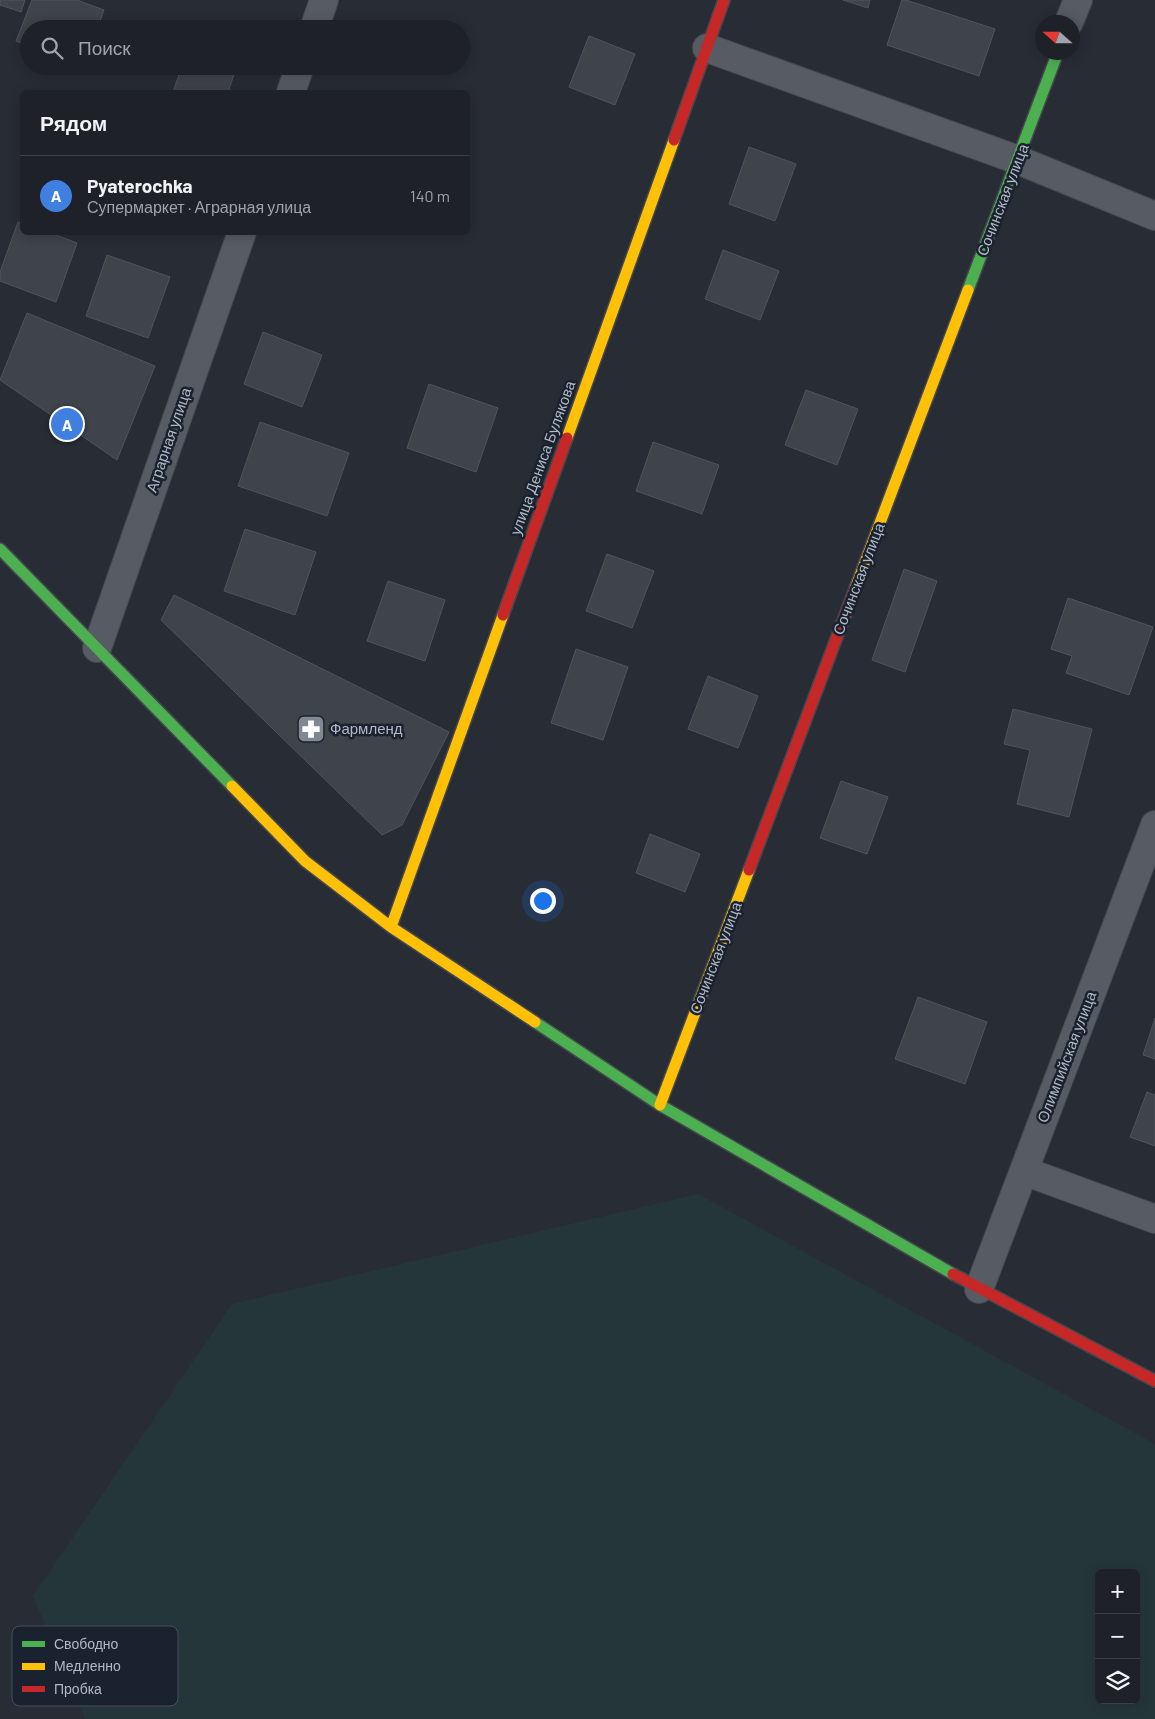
<!DOCTYPE html>
<html lang="ru">
<meta charset="utf-8">
<style>
:root{--surface:#1e2128;--page:#2b2e34;--text:#f1f3f6;--muted:#a1a3a8;--line:#3c3e45;--accent:#818793}
body{margin:0;font-family:Barlow,sans-serif;background:var(--page);color:var(--text)}
.controls{position:absolute;right:15px;bottom:15px;display:grid;overflow:hidden;border-radius:8px;box-shadow:0 2px 12px #0003}
.controls button{width:45px;height:45px;display:grid;place-items:center;padding:0;border:0;border-bottom:1px solid var(--line);background:var(--surface);color:var(--text);font:25px sans-serif}
.compass{position:absolute;left:1035px;top:15px;width:45px;height:45px;border-radius:50%;background:var(--surface);box-shadow:0 2px 12px #0003;rotate:291deg}
.you{position:absolute;left:542px;top:900px;width:18px;height:18px;margin:-12px;border:4px solid #fff;border-radius:50%;background:#1a73e8;box-shadow:0 0 0 8px #1a73e833}
.badge{display:grid;place-items:center;width:32px;height:32px;border-radius:50%;background:var(--accent);color:#fff;font-size:16px;font-weight:700}
.pin{position:absolute;translate:-50% -50%;border:2px solid #fff;box-shadow:0 1px 5px #0006}
.list{margin:0;padding:0;list-style:none}
h2{display:flex;justify-content:space-between;align-items:center;height:65px;margin:0;padding:0 20px;font-size:21px}
h2 small{font-size:16px;font-weight:400;color:var(--muted)}
.list li{display:grid;grid-template-columns:32px 1fr auto;gap:15px;align-items:center;box-sizing:border-box;height:80px;padding:0 20px;border-top:1px solid var(--line)}
.list b{display:block;font-size:19px;white-space:nowrap}
.list p{margin:0;font-size:16px;white-space:nowrap;color:var(--muted)}
.list em{font-size:16px;font-style:normal;color:var(--muted)}
.icon{flex:none;width:28px;height:28px;fill:none;stroke:currentColor;stroke-width:2;stroke-linecap:round;stroke-linejoin:round}
.map{position:relative;flex:none;width:1155px;height:1719px;overflow:hidden}
.search{position:absolute;background:var(--surface);box-shadow:0 2px 12px #0003;left:20px;top:20px;width:450px;height:55px;display:flex;align-items:center;gap:12px;box-sizing:border-box;padding:0 18px;border-radius:28px;color:var(--muted);font-size:19px}
.panel{position:absolute;background:var(--surface);box-shadow:0 2px 12px #0003;left:20px;top:90px;width:450px;height:145px;border-radius:8px}
.map>svg:first-child{display:block}
.green{fill:#25363a;fill-rule:evenodd}
.building{fill:#3f434a;stroke:#50545c}
.lines{fill:none;stroke-linecap:round;stroke-linejoin:round}
.street-casing{stroke:#44474e;stroke-width:30}
.fast-casing{stroke:#44474e;stroke-width:14}
.slow-casing{stroke:#44474e;stroke-width:14}
.jam-casing{stroke:#44474e;stroke-width:14}
.street{stroke:#575b63;stroke-width:28}
.fast{stroke:#4caf50;stroke-width:11}
.slow{stroke:#ffc107;stroke-width:11}
.jam{stroke:#c62828;stroke-width:11}
.labels{text-anchor:middle;stroke-width:5;stroke-linejoin:round;paint-order:stroke}
.street-label{font-size:15px;fill:#b1b8c6;stroke:#1b222f}
.poi-label{font-size:15px;fill:#b1b8c6;stroke:#1b222f;text-anchor:start}
.key{fill:#1b222f;stroke:#484f5c;stroke-width:1}
.key-label{font-size:14px;fill:#b1b8c6}
</style>
<div class="map">
<svg width="1155" height="1719" viewBox="0 0 1155 1719">
<rect width="100%" height="100%" fill="#282c35"/>
<!-- green -->
<path class="green" d="M698 1194 1155 1444V1719H85L33 1596 232 1304ZM1099 1573H1136V1700H1099Z"/>
<!-- building -->
<path class="building" d="M0 0H25L21 12 0 5Z
M32 0H77L104 10 97 29H29V46L16 41Z
M843 0H870L868 8Z
M902 0H906L995 29 979 76 887 45Z
M589 36 635 54 615 105 569 87Z
M182 66H237L228 92H173Z
M749 147 796 164 775 221 729 204Z
M18 222 22 223V232H48L77 243 56 302 0 281V272Z
M723 250 779 271 760 320 705 299Z
M107 255 170 277 148 338 86 316Z
M27 313 155 366 117 460 0 380Z
M263 332 322 355 302 407 244 384Z
M429 384 498 408 476 472 407 448Z
M806 390 858 409 837 465 785 445Z
M260 422 349 453 327 516 238 486Z
M653 442 719 465 702 514 636 491Z
M245 529 316 552 295 615 224 591Z
M607 554 654 571 632 628 586 611Z
M904 569 937 581 905 672 872 660Z
M388 581 445 600 425 661 367 641Z
M174 595 449 732 402 825 382 835 161 620Z
M1068 598 1153 627 1129 695 1066 673 1072 656 1051 649Z
M576 649 628 667 603 740 551 723Z
M708 676 758 696 738 748 688 729Z
M1013 709 1092 729 1069 817 1017 804 1030 750 1004 744Z
M841 781 888 797 867 854 820 838Z
M650 834 700 854 685 892 636 873Z
M918 997 987 1022 965 1084 895 1059Z
M1155 1018V1059L1143 1055Z
M1147 1092 1155 1095V1146L1130 1137Z"/>
<g class="lines">
<!-- street casing -->
<g class="street-casing">
<path id="street" d="M1069 22 1078 0
M314 29 324 0
M707 48 1018 160 1155 216
M291 92 300 66
M97 648 242 232
M1024 1171 1155 1219
M979 1289 1155 825"/>
</g>
<!-- fast casing -->
<g class="fast-casing">
<path id="fast" d="M968 290 1058 52
M0 549 232 786
M535 1022 660 1105 953 1274"/>
</g>
<!-- slow casing -->
<g class="slow-casing">
<path id="slow" d="M567 438 674 140
M855 589 968 290
M232 786 305 861 391 927 535 1022
M391 927 503 615
M660 1105 749 870"/>
</g>
<!-- jam casing -->
<g class="jam-casing">
<path id="jam" d="M674 140 724 0
M503 615 567 438
M749 870 855 589
M953 1274 1155 1381"/>
</g>
<!-- street -->
<use href="#street" class="street"/>
<!-- fast -->
<use href="#fast" class="fast"/>
<!-- slow -->
<use href="#slow" class="slow"/>
<!-- jam -->
<use href="#jam" class="jam"/>
</g>
<!-- icons -->
<defs>
<g id="pharmacy-square" transform="scale(1.4375)"><rect x="-9" y="-9" width="18" height="18" rx="4" fill="#818793" stroke="#1b222f"/><path d="M-2-6h4v4h4v4h-4v4h-4v-4h-4v-4h4Z" fill="#fff"/></g>
</defs>
<g fill-rule="evenodd">
<use href="#pharmacy-square" x="311" y="729"/>
</g>
<g class="labels">
<!-- street labels -->
<g class="street-label">
<text transform="translate(1003 200) rotate(-69)" y="5">Сочинская улица</text>
<text transform="translate(169 440) rotate(-71)" y="5">Аграрная улица</text>
<text transform="translate(543 458) rotate(-70)" y="5">улица Дениса Булякова</text>
<text transform="translate(859 579) rotate(-69)" y="5">Сочинская улица</text>
<text transform="translate(716 958) rotate(-69)" y="5">Сочинская улица</text>
<text transform="translate(1067 1057) rotate(-69)" y="5">Олимпийская улица</text>
</g>
<!-- poi labels -->
<g class="poi-label">
<text x="330" y="734">Фармленд</text>
</g>
</g>
<!-- legend -->
<rect x="12" y="1626" width="166" height="80" rx="8" class="key"/>
<rect x="22" y="1641" width="23" height="6" fill="#4caf50"/>
<rect x="22" y="1663" width="23" height="7" fill="#ffc107"/>
<rect x="22" y="1686" width="23" height="6" fill="#c62828"/>
<g class="key-label">
<text x="54" y="1649">Свободно</text>
<text x="54" y="1671">Медленно</text>
<text x="54" y="1694">Пробка</text>
</g>
</svg>
<div class="controls">
<button>+</button>
<button>−</button>
<button><svg class="icon" aria-label="layers" viewBox="0 0 24 24"><path d="M12 4l9 5-9 5-9-5zM3 14l9 5 9-5"/></svg></button>
</div>
<svg class="compass" viewBox="-18 -18 36 36"><path d="M0-13l5 13h-10z" fill="#e53935"/><path d="M0 13l5-13h-10z" fill="#a1a3a8"/></svg>
<div class="you"></div>
<div class="pin badge" style="left:67px;top:424px;background:#3f7fe0">A</div>
<div class="search"><svg class="icon" aria-label="search" viewBox="0 0 24 24"><circle cx="10" cy="10" r="6"/><path d="M15 15l6 6"/></svg>Поиск</div>
<section class="panel">
<h2>Рядом<small></small></h2>
<ul class="list">
<li><span class="badge" style="background:#3f7fe0">A</span><div><b>Pyaterochka</b><p>Супермаркет · Аграрная улица</p></div><em>140 m</em></li>
</ul>
</section>
</div>
